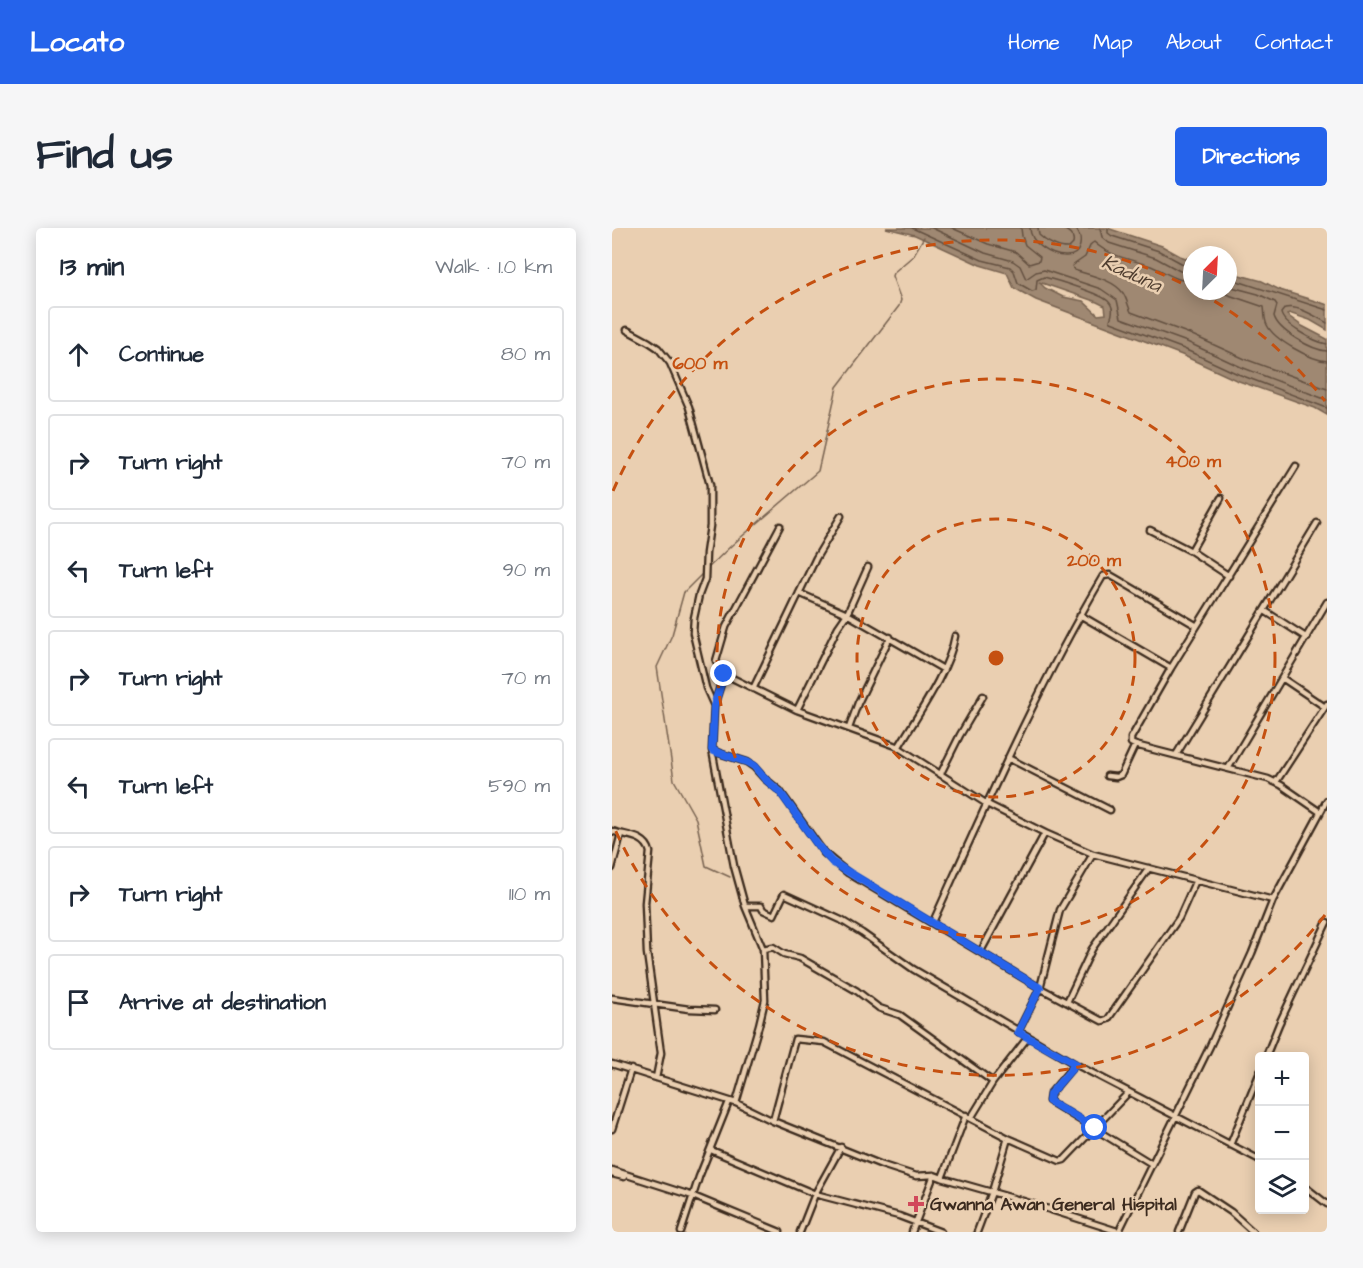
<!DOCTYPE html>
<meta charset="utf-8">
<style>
:root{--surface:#fff;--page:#f6f6f7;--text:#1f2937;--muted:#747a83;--line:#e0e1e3;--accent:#2563eb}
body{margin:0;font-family:"Architects Daughter",sans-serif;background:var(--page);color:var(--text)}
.controls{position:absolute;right:18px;bottom:18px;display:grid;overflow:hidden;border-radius:6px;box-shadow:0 3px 15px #0003}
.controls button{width:54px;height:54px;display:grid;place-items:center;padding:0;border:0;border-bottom:2px solid var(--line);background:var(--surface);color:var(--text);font:30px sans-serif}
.compass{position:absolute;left:571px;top:18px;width:54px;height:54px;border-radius:50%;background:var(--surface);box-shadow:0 3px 15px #0003;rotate:24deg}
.stop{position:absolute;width:18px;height:18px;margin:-14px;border:4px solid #2563eb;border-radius:50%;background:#fff}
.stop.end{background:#2563eb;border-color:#fff;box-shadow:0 2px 6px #0008}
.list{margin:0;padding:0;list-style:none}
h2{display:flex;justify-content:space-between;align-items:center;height:78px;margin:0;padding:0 24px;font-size:26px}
h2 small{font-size:20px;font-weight:400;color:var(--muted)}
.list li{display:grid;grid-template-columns:39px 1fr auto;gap:18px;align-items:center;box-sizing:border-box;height:96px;margin:0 12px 12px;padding:0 12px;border:2px solid var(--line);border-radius:6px}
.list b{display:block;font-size:22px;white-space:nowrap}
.list em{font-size:20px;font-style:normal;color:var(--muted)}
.icon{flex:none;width:33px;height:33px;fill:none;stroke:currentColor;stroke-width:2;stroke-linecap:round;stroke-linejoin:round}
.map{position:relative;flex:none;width:715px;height:1004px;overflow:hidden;border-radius:6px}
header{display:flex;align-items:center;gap:36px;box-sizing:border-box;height:84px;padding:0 30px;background:var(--accent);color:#fff}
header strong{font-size:28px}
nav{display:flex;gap:33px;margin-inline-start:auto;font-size:21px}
.intro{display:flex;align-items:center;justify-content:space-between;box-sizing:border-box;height:144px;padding:0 36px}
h1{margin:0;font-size:42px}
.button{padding:15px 27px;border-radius:6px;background:var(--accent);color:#fff;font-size:21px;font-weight:700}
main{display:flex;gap:36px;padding:0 36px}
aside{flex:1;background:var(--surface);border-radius:6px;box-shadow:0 3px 15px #0003}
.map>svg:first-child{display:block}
.water{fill:#9f8872;stroke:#776250;stroke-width:1.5;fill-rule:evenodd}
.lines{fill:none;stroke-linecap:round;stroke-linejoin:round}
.shore{stroke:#635040;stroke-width:1.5}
.stream{stroke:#776250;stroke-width:1.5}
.minor-casing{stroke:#3b2a1e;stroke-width:9}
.minor{stroke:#eacfb1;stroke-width:4.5}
.route{stroke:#2563eb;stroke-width:8}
.ring{fill:none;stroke:#c55010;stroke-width:3;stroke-dasharray:10 8}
.poi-dot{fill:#d1495b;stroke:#eacfb1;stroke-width:2}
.labels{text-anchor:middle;stroke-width:5;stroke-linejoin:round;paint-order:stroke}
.poi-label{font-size:18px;font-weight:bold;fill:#3b2a1e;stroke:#eacfb1;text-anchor:start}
.water-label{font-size:20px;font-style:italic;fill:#4f3d2f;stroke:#eacfb1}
.centre{fill:#c55010;stroke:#eacfb1;stroke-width:3}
.ring-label{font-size:18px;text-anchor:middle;font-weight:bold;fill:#c55010;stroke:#eacfb1;stroke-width:5;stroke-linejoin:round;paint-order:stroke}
</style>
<header>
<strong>Locato</strong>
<nav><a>Home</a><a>Map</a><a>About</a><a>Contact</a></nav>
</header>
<div class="intro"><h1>Find us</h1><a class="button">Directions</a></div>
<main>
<aside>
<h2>13 min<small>Walk · 1.0 km</small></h2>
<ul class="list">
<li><svg class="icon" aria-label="ahead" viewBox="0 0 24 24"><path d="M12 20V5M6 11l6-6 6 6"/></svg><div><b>Continue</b></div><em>80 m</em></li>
<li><svg class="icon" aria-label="right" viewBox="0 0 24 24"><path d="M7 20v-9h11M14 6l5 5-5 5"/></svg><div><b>Turn right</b></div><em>70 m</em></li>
<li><svg class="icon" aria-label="left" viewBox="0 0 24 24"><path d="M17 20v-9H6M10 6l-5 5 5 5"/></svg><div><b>Turn left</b></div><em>90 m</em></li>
<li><svg class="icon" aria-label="right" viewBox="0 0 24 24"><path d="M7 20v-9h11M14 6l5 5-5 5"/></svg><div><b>Turn right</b></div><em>70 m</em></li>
<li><svg class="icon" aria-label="left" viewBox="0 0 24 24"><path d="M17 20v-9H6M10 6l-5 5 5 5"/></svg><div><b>Turn left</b></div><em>590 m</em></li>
<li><svg class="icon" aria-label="right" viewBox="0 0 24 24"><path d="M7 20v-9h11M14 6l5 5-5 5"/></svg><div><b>Turn right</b></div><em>110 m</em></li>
<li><svg class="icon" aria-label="arrive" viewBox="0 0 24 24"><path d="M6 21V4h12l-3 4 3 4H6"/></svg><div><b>Arrive at destination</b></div></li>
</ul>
</aside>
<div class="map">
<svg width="715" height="1004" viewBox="0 0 715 1004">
<rect width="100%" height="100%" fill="#eacfb1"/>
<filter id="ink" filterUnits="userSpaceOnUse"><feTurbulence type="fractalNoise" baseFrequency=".0167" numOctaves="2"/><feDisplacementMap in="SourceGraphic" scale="12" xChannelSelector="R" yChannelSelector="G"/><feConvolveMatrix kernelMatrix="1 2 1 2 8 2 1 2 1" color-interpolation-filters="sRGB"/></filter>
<g filter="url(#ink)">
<!-- water -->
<path class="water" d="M274 0H495L550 18 568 28 580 32V63H616V44L650 53 668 62 713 76 715 77V102L698 92 677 85 675 87 690 98 715 111V187L703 180 624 152 570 127 424 72 402 60 395 45 368 37 303 7ZM427 54 485 74 493 78 494 86 486 87 471 73 451 69 433 60Z"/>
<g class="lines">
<!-- shore -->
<path class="shore" d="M300 0 370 32 398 39 402 43 406 55 420 63 424 62 425 52 432 49C444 52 489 66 496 73 502 79 501 85 498 92L499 94 572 121 626 146 715 180
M320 0 373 25 401 33 408 38 414 51 424 44 432 42 489 61 505 72 509 90 575 114 629 139 715 172
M340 0 376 16 404 24 417 36 427 33 428 29 413 17 410 8 409 0
M418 0C418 15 439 28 453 28 470 29 472 10 463 0
M426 0 427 7C434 14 447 21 457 20L461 16C463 7 456 3 449 0
M488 0 490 9 497 15 544 30 568 43 580 45
M496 0V5L500 8 547 23 571 36 580 37
M616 50 715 82
M580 54C564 53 554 44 539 38 519 31 498 29 482 14L479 16 473 29 460 38 462 42C477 47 501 51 511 65 515 71 516 78 519 84L578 106 633 131 715 161
M616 58 646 66 663 74 665 77 662 88C666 103 700 122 715 123
M605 63 652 79C653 85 652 91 655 97 662 112 699 132 715 133
M715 95C703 88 686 77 673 80L669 85C671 97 703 114 715 116"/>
<!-- stream -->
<path class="stream" d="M95 341 120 317 206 243 225 159 287 78 289 72 280 48 281 45 301 28 312 9
M91 345 72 364 60 407 45 439 62 552 84 591 94 638 118 649"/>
<!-- minor casing -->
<g class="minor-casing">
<path id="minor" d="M15 102 37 114 46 120 58 135 77 179 98 257V298L94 325 93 351 87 367 82 390 81 405 94 460 102 478
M684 238 559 440 519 510V515L523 517 656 551 669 557 708 584
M538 302 579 323 617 348
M579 323 609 270
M187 365 235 386 331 441
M653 383 695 410
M468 387 559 440
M112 446 185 482 284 518 375 576 433 605 481 626 661 672
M670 450 713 479
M141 461 204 330 229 288
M185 482 226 399 235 386 256 339
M237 500 246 475 278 409
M286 520C305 488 337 443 343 408
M100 522 107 525 135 534 142 539 152 550 168 563 212 625 236 645 428 760 490 793 496 791 567 690 584 652
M564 527 705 295
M396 530 498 582
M617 539 715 374
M329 545 348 507 371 468
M495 548 504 549 509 547 523 517
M664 554 715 476
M0 603C14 608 34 607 38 624L33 675 35 725 49 825 44 850
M0 640 9 606
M133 678H149L151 682 162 687 172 666 229 692 250 705 301 741 463 836 648 932
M321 694C374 577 426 458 491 348L498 347 505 351 585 398
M151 721 161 719 172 726 188 730 245 763 267 780 288 787 381 854
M369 723 433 605
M0 770 77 781 103 782
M455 774 480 721 537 640
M406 804 428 760 448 682 481 626
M654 828 667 796 715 694
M0 836 124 875 161 893 270 937 304 948 322 947 330 950 411 973 508 1004
M463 836 438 866 437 873 540 936
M124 875 147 797 153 772 151 721 133 678 122 638 100 522 102 478 112 446 104 433 114 399 168 298
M359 890 381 854 416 809
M161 893 183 811 212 814 396 910 448 933 452 932 517 864
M0 901 19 841
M618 917 648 844
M99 922 203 966 287 988 329 1004
M0 942 81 968 168 1004
M0 946 12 949
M330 950 354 887
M692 958 715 976
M507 1003 598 818 640 725 661 672 715 572
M69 1004 87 949 117 874
M188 1004 203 966 229 919
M300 1004 322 947
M365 1004 380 964 396 910
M567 1004 583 964 586 962 619 984 641 1004"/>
</g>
<!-- minor -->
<use href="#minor" class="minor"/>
</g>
</g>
<g class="lines" filter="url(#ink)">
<!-- route -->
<path class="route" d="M112 446 102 478 100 522 107 525 135 534 142 538 152 550 168 564 207 619 220 634 428 760 406 804 464 836 438 866 437 873 483 900"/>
</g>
<!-- distance rings -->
<g class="ring">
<circle cx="384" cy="430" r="139"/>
<circle cx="384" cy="430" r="279"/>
<path d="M713 687A418 418 0 0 1 1 597M1 263A418 418 0 0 1 577 59M587 64A418 418 0 0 1 713 173"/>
</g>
<!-- markers -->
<path class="poi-dot" d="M301 967h6v6h6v6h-6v6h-6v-6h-6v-6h6z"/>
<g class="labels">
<!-- poi labels -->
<g class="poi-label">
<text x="318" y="982">Gwanna Awan General Hispital</text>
</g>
<!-- water labels -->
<g class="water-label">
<text transform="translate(520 45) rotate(24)" y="7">Kaduna</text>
</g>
</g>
<circle cx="384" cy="430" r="9" class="centre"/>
<g class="ring-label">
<text x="88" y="141">600 m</text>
<text x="581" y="239">400 m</text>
<text x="482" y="338">200 m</text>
</g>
</svg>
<div class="controls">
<button>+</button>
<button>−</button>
<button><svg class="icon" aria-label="layers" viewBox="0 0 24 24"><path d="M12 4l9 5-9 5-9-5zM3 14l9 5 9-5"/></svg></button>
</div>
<svg class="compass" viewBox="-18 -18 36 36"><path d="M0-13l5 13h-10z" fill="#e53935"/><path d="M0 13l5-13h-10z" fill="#747a83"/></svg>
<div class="stop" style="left:483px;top:900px"></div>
<div class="stop end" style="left:112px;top:446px"></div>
</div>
</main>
